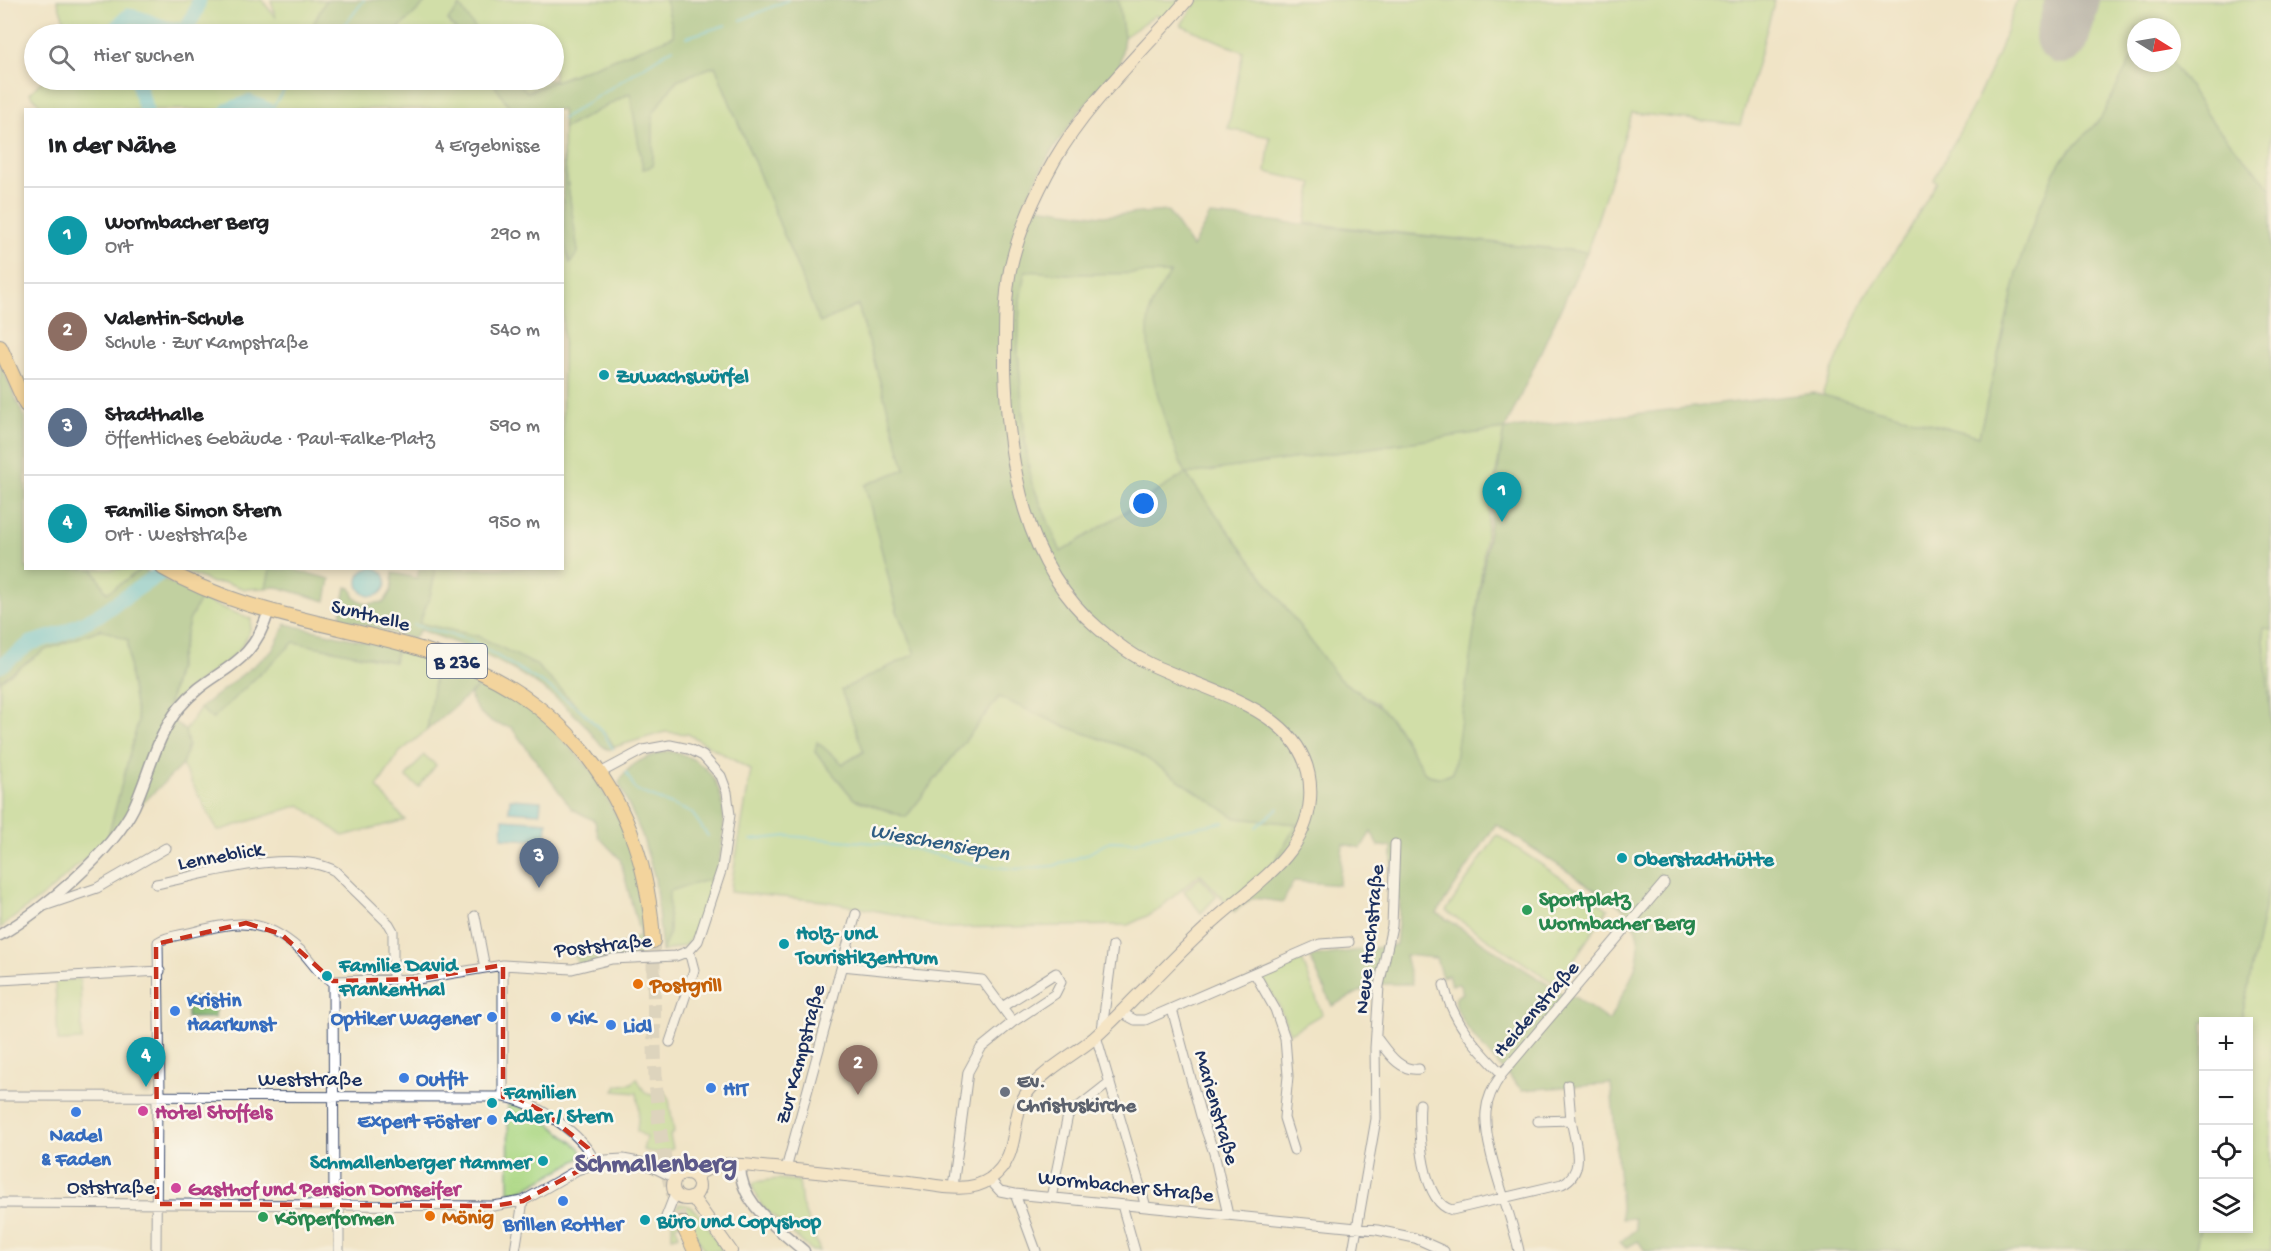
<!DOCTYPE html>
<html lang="de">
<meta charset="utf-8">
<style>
:root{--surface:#fff;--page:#f2f2f2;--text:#202124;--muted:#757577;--line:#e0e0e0;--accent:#ea580c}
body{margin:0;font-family:"Gochi Hand",sans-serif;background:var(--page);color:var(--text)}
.controls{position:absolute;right:18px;bottom:18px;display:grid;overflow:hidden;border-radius:0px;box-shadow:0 3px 9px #0003}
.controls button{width:54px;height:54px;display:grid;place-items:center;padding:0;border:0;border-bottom:2px solid var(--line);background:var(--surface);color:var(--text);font:30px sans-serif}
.compass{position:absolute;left:2127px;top:18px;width:54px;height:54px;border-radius:50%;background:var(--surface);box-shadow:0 3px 9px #0003;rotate:101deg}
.you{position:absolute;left:1144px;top:504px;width:21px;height:21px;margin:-15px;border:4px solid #fff;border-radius:50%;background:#1a73e8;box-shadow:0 0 0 9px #1a73e833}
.badge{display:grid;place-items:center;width:39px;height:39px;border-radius:50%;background:var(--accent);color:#fff;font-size:20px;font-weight:700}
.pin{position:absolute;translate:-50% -50px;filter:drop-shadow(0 2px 3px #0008)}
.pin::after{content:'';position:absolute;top:32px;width:21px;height:18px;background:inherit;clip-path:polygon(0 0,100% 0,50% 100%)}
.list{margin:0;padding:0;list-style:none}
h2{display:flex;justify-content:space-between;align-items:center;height:78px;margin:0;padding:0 24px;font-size:26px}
h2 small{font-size:20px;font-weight:400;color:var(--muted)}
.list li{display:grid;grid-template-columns:39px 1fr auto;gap:18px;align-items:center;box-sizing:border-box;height:96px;padding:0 24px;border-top:2px solid var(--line)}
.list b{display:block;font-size:22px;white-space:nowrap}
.list p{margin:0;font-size:20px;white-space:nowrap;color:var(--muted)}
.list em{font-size:20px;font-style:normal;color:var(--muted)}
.icon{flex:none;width:33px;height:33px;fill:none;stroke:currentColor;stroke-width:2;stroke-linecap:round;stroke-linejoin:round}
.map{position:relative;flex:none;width:2271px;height:1251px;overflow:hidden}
.search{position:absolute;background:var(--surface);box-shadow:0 3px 9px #0003;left:24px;top:24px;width:540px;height:66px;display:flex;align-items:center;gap:15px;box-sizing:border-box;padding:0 21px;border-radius:33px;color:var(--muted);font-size:22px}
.panel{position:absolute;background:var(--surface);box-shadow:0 3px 9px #0003;left:24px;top:108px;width:540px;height:462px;border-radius:0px}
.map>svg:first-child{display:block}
.green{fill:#abd783;stroke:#638370;stroke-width:1.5}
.forest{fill:#88b871;stroke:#527468;stroke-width:1.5;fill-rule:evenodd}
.water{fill:#5fc8da;stroke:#3d7c9c;stroke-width:1.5}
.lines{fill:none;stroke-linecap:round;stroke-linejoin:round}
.stream{stroke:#5fc8da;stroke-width:2}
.river{stroke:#5fc8da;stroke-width:15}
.runway{stroke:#868a92;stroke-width:54}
.primary-tunnel{stroke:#c5c0b1;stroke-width:14;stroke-dasharray:14 7;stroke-linecap:butt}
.minor-casing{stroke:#3b4a6e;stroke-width:11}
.tertiary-casing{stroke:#3b4a6e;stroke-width:13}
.secondary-casing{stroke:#3b4a6e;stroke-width:14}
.primary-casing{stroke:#3b4a6e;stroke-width:16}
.minor{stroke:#fff;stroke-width:9}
.tertiary{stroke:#fff;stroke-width:10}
.secondary{stroke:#fbe6c4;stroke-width:12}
.primary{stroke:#f5c16b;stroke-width:14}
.marked{fill:none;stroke:#c8321e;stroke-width:4.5;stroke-dasharray:12 8;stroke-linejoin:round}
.culture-dot{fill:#0f9aa8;stroke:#fbf7ec;stroke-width:2}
.leisure-dot{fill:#2e9e5b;stroke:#fbf7ec;stroke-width:2}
.food-dot{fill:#e8710a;stroke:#fbf7ec;stroke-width:2}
.shop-dot{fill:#3f7fe0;stroke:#fbf7ec;stroke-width:2}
.worship-dot{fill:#6b7280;stroke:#fbf7ec;stroke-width:2}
.hotel-dot{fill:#d1479c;stroke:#fbf7ec;stroke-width:2}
.labels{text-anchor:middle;stroke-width:5;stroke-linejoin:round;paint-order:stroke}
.shield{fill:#fbf7ec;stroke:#5e6b89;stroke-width:1.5}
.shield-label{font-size:20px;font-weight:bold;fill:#1b2f5e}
.culture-label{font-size:21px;font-weight:bold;fill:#0d838f;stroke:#fbf7ec;text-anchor:start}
.street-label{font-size:21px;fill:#1b2f5e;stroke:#fbf7ec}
.leisure-label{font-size:21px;font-weight:bold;fill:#27864d;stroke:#fbf7ec;text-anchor:start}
.food-label{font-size:21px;font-weight:bold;fill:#c56008;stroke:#fbf7ec;text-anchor:start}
.shop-label{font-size:21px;font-weight:bold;fill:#366cbe;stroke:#fbf7ec;text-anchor:start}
.worship-label{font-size:21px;font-weight:bold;fill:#5b616d;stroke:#fbf7ec;text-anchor:start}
.hotel-label{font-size:21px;font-weight:bold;fill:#b23c85;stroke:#fbf7ec;text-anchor:start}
.water-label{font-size:22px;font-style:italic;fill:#2f5d83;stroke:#fbf7ec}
.district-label{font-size:27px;font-weight:bold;fill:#5d5a8a;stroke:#fbf7ec}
</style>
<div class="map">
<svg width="2271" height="1251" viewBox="0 0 2271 1251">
<rect width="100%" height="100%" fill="#fbf7ec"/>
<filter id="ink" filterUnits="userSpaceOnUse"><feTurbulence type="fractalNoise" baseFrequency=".0167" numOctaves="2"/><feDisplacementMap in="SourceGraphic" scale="12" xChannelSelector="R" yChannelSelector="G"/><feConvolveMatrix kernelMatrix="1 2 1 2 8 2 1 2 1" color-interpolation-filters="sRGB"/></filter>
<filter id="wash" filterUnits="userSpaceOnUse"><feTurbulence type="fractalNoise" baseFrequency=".008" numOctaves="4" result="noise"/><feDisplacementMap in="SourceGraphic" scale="24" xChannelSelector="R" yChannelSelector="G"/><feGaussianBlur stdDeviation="1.35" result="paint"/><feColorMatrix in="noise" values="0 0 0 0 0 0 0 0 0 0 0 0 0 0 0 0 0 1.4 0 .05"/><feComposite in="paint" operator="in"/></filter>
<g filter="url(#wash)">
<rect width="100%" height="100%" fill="#f0e4c6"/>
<!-- green -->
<path class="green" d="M57 0H262L276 18 271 0H326L308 34H69Z
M428 0H666L674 36 526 92 516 80H554V34H479L460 7 448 20 459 34H393Z
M1118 0H1182L1165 19 1156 15 1124 37Z
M1198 0H1775L1740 125 1632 113 1587 252 1305 223 1313 183 1266 172 1270 137 1228 129 1243 52 1181 25Z
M2017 0H2271V188L2214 124 2172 62V27H2151L2147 22 2145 27H2136V49L2109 105 2101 118 2063 158 2054 173 2037 213 2020 261 1979 436 1825 396 1823 392 1864 299 1906 235 1937 182 1934 180 1977 99 1998 54Z
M715 66 820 323 858 305 905 469 865 485 897 611 915 654 841 690 864 751 843 764 817 743 815 752 854 799 906 817 999 697 1061 725 1134 750 1236 818 1298 824 1275 861 1228 904 1200 874 1155 912 1128 925 939 928 899 915 824 901 730 892 751 770 688 734 665 732 614 747 608 737 536 665 419 623 430 596 436 569 562 568 563 238 570 263 578 252 563 153V129L631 93 643 169 653 166V113L677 80Z
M43 80H334L340 86 347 80H491L511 109 44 110 30 93Z
M1025 270 1069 274 1170 273 1150 308 1186 474 1504 429 1488 518 1461 741 1453 773C1444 778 1434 778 1425 773L1397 727 1376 703 1339 679 1186 474 1061 552 1031 481 1025 441 1018 352 1020 299Z
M93 569H141L107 593Z
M180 569H272L266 588 245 589 227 583H213Z
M200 599 251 619C253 660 189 679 168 709L189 621Z
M2263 627 2271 629V723Z
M102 629 128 640 130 676 138 722 108 837 53 888 0 928V681L45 650Z
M294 642 394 662 397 649 437 661 427 730 399 753 377 787 405 820 343 836 300 805 218 831 182 765 188 745 185 731 200 708 212 718Z
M424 755 436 765 419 787 406 777Z
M1497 835 1608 909 1557 985 1446 911Z
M2271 874V1251H2195L2203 1211 2204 1228H2248V1022L2241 1021Z
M1200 877 1217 896 1201 913 1184 891Z
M715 878 694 935 685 945 662 952 669 933 668 891Z
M1302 959 1322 1014 1290 1033 1277 1002 1262 978Z
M80 979 82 1040 58 1041 55 981Z
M637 1078C642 1088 647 1103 663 1090L669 1099 674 1132 670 1136 673 1148C663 1155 654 1153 643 1150L646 1137 637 1131 639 1108 637 1093 614 1091 617 1086 632 1083Z
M508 1103 533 1111 580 1148 582 1153 579 1159 517 1193 509 1192Z
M778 1179 799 1181 802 1205 820 1251H812L762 1206 753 1188 754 1182Z
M679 1204C698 1202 713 1237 723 1251H705L687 1220 675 1225 679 1235 672 1237V1217Z"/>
<!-- forest -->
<path class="forest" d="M326 0H428L393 34H308Z
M666 0H1118L1124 37 1120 66 1079 112 1049 155 1023 205 1101 216 1168 211 1192 247 1210 215 1587 252 1505 429 1815 393 1979 436 2020 261 2037 213 2054 173 2063 158 2101 118 2136 49V63L2172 62 2214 124 2271 188V629L2263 628 2271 723V874L2241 1021 2204 1022V1211L2195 1251H1645L1638 1241 1626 1248 1620 1242 1636 1229 1634 1218 1622 1219 1611 1084 1522 1090C1507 1073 1449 1018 1456 997L1463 993 1459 984 1451 985 1448 975 1442 977 1436 958 1405 955 1412 984H1375L1332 1006 1310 957 1396 945 1400 902 1392 890V847L1379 846 1371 832 1361 848 1343 844 1339 885 1294 881 1283 902 1253 898 1234 912 1228 904 1275 861 1297 824 1236 818 1134 750 1061 725 999 697 906 817 854 799 815 752 817 742 843 764 864 752 841 690 915 654 897 611 865 485 905 469 858 305 820 323 715 66 677 80 653 113V166L643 169 630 93 563 129 562 110 511 109 491 80H516L527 92 674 36ZM1025 271 1069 274 1170 273C1164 284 1153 298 1150 310 1140 356 1167 431 1185 474L1061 552 1031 481 1025 441 1018 352 1020 300ZM1504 429 1453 773C1444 778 1434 778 1425 773L1397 727 1383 710 1339 679 1186 474ZM1496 824 1626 910C1655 951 1628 981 1609 1021L1576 998 1561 993 1437 913Z
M460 6 479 34H459L448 20Z
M563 153 578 252 570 264 563 238Z
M0 363 25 419 26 568 93 569 107 593 142 569 208 601 200 599 189 621 166 714 185 731 188 745 182 765 108 837 138 722 130 676 128 640 101 629 45 650 0 681Z
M270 569H291L330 579 326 601 277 587 266 588Z
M419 569H436L430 596 419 623 478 636 536 665 608 737 614 747 609 750C596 744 593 733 584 724 572 712 559 700 545 690 507 662 464 645 420 630L413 639 340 618 346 587 351 588 355 598 367 604 384 602 391 591 393 573 417 578Z
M286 624 397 649 394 662 294 642 212 719 200 708 272 651Z
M437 661 485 679 517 700 550 726 591 770 633 845 649 935V954L578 965 573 951C591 952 610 950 627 942 633 940 634 937 640 935L620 859 598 836 595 821 572 809 511 727C491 725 476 714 470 695L480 685 427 730Z
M667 751C734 761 729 826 715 878L669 891V933L662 952 655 879 642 835 619 783C627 763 648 756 667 751Z
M187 998H215V1018H187Z"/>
<!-- water -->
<path class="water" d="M358 582a14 14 0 1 1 28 0a14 14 0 1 1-28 0Z
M510 799 541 801 540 813 509 811Z
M503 819 547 822 546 841 502 838Z"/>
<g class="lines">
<!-- stream -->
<path class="stream" d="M741 20 788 0
M332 34 348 21 364 0
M687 37 726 25
M271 110 291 80
M562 119 673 48
M414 625 470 640 544 684 581 710 602 731 613 749
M626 772 636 790 692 813 708 836
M1256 827 1278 808
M751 840 788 836 875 843 910 848 977 865 1016 869 1053 866 1086 855 1110 841 1136 842 1153 835 1224 822"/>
<!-- river -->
<path class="river" d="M118 34 117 27 128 16C147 17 168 34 186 29L196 11 199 0
M137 80 146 110
M228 110 249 102 268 110
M0 666 31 643 61 634 100 614 168 568"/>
<!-- runway -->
<path class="runway" d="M2062 37 2073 0"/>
</g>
</g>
<g filter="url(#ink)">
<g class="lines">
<!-- primary-tunnel -->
<path class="primary-tunnel" d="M653 941C656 1041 648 1127 682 1223"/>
<!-- minor casing -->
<g class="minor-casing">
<path id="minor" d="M156 884C202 875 292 847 335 871L389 924 393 931V980
M44 906 97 888 166 848
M475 916 485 968
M503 965V1097
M842 966 982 980 1013 1022 981 1048 968 1072 953 1187
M1255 974 1275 1009 1285 1038 1288 1076 1284 1118 1294 1150
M0 980 160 971
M333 981 418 979 503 965 572 969 612 959 676 956 689 951 698 941 722 868 730 815 727 792 721 776 703 756 689 749 670 745 643 750 600 773
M1444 985C1453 1023 1476 1047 1502 1074
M1002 1007 1056 973 1061 982 1055 994 1013 1022
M1172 1009 1201 1116 1214 1153 1228 1215
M1120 1012 1135 1020H1145L1320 944 1349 942
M1102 1030 1113 946
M1096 1036 1146 1207
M1376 1037C1387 1051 1399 1072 1419 1069
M670 1042 694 970 689 951
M1568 1085 1571 1120
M160 1094 158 942C167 936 182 935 193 932 238 921 263 917 300 950 311 959 319 977 333 981L334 1204
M0 1096 503 1097C535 1101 582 1133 595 1162
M1420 1104C1418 1130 1422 1203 1452 1210L1562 1184C1587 1172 1575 1142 1571 1120L1538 1121
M786 1169 856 914
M989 1179 1000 1191 1015 1194 1377 1230 1415 1238 1444 1251
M1015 1194 1036 1251
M1051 1198 1068 1115 1110 1082
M0 1203 493 1206 523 1201 577 1170 606 1160 623 1159 644 1163 675 1178
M1122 1205 1135 1251
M666 1217 675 1194
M156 1251 157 1094
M339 1251V1204
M515 1251 523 1201
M1353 1251 1376 1119 1375 1048 1379 986 1392 926 1395 844
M1519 1251C1511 1212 1483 1148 1486 1112 1487 1098 1494 1085 1502 1074L1664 883"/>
</g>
<!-- tertiary casing -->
<g class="tertiary-casing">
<path id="tertiary" d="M0 935C43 910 112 852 134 807 149 774 156 737 179 708 213 666 250 673 269 610
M740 1165C740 1205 777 1227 804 1251"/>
</g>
<!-- secondary casing -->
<g class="secondary-casing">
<path id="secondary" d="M673 1186a13 13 0 1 1 26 0a13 13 0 1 1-26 0Z
M695 1176C703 1171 710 1167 720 1165 737 1163 757 1167 774 1168 819 1172 865 1177 910 1182 936 1185 967 1195 990 1179 1024 1154 1007 1117 1029 1090 1046 1069 1073 1055 1093 1039 1109 1025 1124 1009 1139 994 1165 969 1189 942 1217 918 1254 885 1306 855 1310 800 1317 711 1211 694 1150 664 1131 655 1114 642 1098 628 1024 565 1008 462 1005 370 1005 337 1004 303 1010 270 1018 232 1035 195 1054 161 1089 100 1142 53 1187 0
M693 1198 731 1251"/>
</g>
<!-- primary casing -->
<g class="primary-casing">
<path id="primary" d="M0 347 26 405
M163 568C304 649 476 615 587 756 630 811 649 872 653 941
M682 1223 695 1251"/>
</g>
<!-- minor -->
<use href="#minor" class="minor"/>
<!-- tertiary -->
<use href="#tertiary" class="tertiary"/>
<!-- secondary -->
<use href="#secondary" class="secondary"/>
<!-- primary -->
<use href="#primary" class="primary"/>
</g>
</g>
<!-- marked area -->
<path d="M0 0H2271V1251H0ZM246 923 281 934 333 981 418 979 503 965V1097L519 1099 545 1113 588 1148 595 1162 523 1201 493 1206 157 1204 156 944Z" fill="#f0e4c6" fill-opacity=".55" fill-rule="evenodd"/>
<path class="marked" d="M246 923 281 934 333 981 418 979 503 965V1097L519 1099 545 1113 588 1148 595 1162 523 1201 493 1206 157 1204 156 944Z"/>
<!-- markers -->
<g class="culture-dot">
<circle cx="604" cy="375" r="6"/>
<circle cx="1622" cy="858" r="6"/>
<circle cx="784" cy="944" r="6"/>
<circle cx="327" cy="976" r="6"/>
<circle cx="492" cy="1103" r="6"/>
<circle cx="543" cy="1161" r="6"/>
<circle cx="645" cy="1220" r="6"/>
</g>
<g class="leisure-dot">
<circle cx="1527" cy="910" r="6"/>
<circle cx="263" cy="1217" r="6"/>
</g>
<g class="food-dot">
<circle cx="638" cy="984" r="6"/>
<circle cx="430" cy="1216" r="6"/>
</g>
<g class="shop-dot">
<circle cx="175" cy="1011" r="6"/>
<circle cx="492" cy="1017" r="6"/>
<circle cx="556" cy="1017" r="6"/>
<circle cx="611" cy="1025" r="6"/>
<circle cx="404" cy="1078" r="6"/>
<circle cx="711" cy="1088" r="6"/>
<circle cx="76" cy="1112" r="6"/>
<circle cx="492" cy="1120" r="6"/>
<circle cx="563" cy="1201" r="6"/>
</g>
<circle class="worship-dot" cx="1005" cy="1092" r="6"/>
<g class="hotel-dot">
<circle cx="143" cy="1111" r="6"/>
<circle cx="176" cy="1188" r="6"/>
</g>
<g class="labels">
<!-- shield labels -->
<rect class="shield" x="427" y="644" width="60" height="34" rx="4.5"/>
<g class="shield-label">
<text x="457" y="668">B 236</text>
</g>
<!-- culture labels -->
<g class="culture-label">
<text x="616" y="382">Zuwachswürfel</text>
<text x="1634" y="865">Oberstadthütte</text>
<text x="796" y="939">Holz- und<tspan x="796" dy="24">Touristikzentrum</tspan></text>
<text x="339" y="971">Familie David<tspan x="339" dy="24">Frankenthal</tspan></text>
<text x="504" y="1098">Familien<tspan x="504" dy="24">Adler / Stern</tspan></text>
<text x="531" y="1168" text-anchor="end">Schmallenberger Hammer</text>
<text x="657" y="1227">Büro und Copyshop</text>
</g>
<!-- street labels -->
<g class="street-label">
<text transform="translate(371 614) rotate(14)" y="7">Sunthelle</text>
<text transform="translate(220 855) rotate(-10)" y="7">Lenneblick</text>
<text transform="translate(1368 939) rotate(-84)" y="7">Neue Hochstraße</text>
<text transform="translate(603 944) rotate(-6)" y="7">Poststraße</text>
<text transform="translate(1535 1008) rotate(-49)" y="7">Heidenstraße</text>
<text transform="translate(799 1054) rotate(-75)" y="7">Zur Kampstraße</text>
<text x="310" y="1085">Weststraße</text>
<text transform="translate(1218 1107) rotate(74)" y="7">Marienstraße</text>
<text transform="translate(1126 1185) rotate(6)" y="7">Wormbacher Straße</text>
<text x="111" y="1193">Oststraße</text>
</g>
<!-- leisure labels -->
<g class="leisure-label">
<text x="1539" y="905">Sportplatz<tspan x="1539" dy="24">Wormbacher Berg</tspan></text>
<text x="275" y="1224">Körperformen</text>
</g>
<!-- food labels -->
<g class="food-label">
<text x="650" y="991">Postgrill</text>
<text x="442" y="1223">Mönig</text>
</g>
<!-- shop labels -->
<g class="shop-label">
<text x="187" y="1006">Kristin<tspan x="187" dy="24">Haarkunst</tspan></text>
<text x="480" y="1024" text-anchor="end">Optiker Wagener</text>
<text x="568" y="1024">KiK</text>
<text x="623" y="1032">Lidl</text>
<text x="416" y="1085">Outfit</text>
<text x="723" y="1095">HIT</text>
<text x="480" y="1127" text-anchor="end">Expert Föster</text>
<text x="76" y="1141" text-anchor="middle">Nadel<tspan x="76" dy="24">&amp; Faden</tspan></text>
<text x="563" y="1230" text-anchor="middle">Brillen Rottler</text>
</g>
<!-- worship labels -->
<g class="worship-label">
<text x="1017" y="1087">Ev.<tspan x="1017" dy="24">Christuskirche</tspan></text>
</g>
<!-- hotel labels -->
<g class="hotel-label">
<text x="155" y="1118">Hotel Stoffels</text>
<text x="188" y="1195">Gasthof und Pension Dornseifer</text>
</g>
<!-- water labels -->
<g class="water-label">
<text transform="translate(940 840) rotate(10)" y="8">Wieschensiepen</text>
</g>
<!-- district labels -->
<g class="district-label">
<text x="656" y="1171">Schmallenberg</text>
</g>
</g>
</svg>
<div class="controls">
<button>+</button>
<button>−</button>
<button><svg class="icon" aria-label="locate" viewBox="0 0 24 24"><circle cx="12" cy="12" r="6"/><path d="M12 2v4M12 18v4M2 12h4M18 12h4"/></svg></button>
<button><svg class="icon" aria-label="layers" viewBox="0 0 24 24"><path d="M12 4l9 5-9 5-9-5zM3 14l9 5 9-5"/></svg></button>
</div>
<svg class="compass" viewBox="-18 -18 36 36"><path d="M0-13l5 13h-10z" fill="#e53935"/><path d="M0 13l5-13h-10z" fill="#757577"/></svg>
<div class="you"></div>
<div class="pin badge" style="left:1502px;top:522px;background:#0f9aa8">1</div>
<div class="pin badge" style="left:858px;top:1095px;background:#8d6e63">2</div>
<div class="pin badge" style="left:539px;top:888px;background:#5c6f8a">3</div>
<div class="pin badge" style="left:146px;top:1087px;background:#0f9aa8">4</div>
<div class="search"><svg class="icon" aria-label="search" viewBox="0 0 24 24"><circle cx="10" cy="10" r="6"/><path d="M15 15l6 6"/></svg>Hier suchen</div>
<section class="panel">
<h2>In der Nähe<small>4 Ergebnisse</small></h2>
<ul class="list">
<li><span class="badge" style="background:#0f9aa8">1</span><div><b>Wormbacher Berg</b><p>Ort</p></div><em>290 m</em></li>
<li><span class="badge" style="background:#8d6e63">2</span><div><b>Valentin-Schule</b><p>Schule · Zur Kampstraße</p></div><em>540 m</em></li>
<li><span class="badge" style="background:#5c6f8a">3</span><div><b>Stadthalle</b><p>Öffentliches Gebäude · Paul-Falke-Platz</p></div><em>590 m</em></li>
<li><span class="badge" style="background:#0f9aa8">4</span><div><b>Familie Simon Stern</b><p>Ort · Weststraße</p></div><em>950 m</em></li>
</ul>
</section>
</div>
